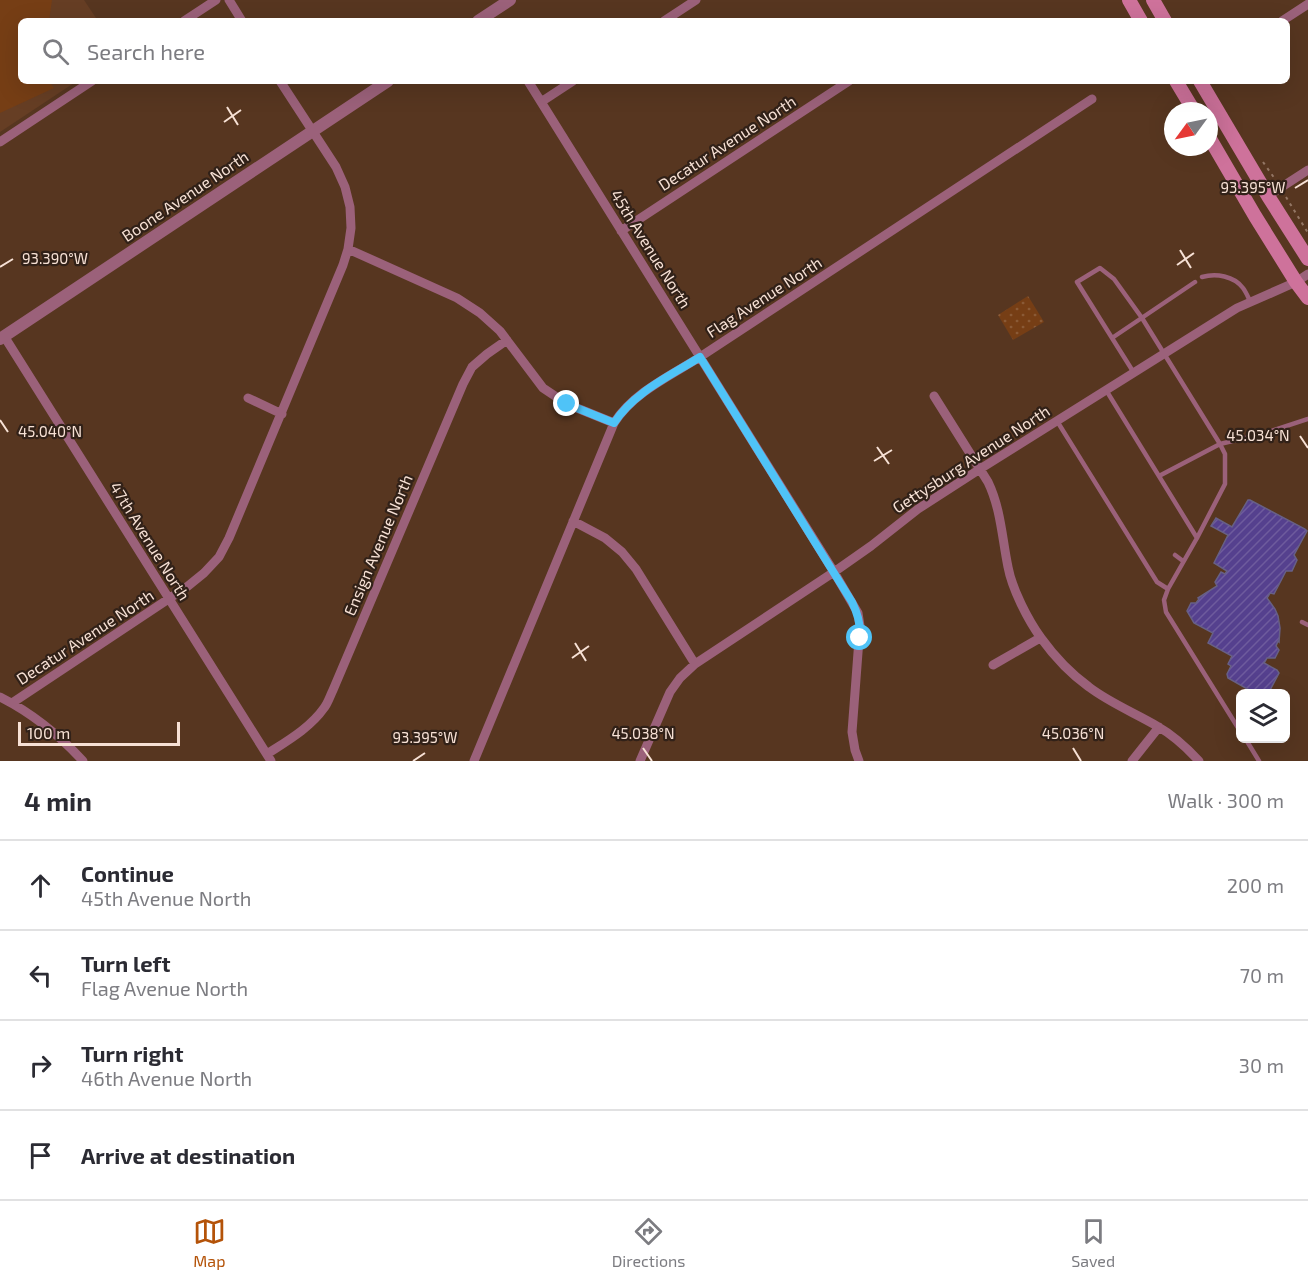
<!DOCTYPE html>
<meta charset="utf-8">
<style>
:root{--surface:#fff;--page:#f2f2f3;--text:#2b2b33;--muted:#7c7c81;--line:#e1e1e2;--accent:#b45309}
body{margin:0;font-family:"Exo 2",sans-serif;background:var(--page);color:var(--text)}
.controls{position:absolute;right:18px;bottom:18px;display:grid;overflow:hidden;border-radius:9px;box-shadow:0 6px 24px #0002}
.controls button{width:54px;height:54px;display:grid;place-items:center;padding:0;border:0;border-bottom:2px solid var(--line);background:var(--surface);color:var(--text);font:30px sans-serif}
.compass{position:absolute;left:1164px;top:102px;width:54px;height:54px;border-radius:50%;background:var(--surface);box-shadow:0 6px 24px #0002;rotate:237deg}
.scale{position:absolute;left:18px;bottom:15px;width:162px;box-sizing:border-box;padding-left:6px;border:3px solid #f7e1d5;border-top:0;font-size:16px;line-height:21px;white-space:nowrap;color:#f7e1d5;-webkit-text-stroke:4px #312118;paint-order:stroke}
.stop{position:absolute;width:18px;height:18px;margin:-14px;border:4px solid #4fc3f7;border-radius:50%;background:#fff}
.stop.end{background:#4fc3f7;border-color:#fff;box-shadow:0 2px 6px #0008}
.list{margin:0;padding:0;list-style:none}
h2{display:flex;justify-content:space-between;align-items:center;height:78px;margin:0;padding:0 24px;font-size:26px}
h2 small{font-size:20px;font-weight:400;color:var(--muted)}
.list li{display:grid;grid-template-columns:39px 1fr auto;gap:18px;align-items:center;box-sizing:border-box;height:90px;padding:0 24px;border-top:2px solid var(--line)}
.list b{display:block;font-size:22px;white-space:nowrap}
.list p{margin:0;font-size:20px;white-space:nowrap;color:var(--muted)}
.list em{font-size:20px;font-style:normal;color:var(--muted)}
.icon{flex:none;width:33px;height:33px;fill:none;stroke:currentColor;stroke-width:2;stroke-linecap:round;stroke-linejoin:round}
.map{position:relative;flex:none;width:1308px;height:761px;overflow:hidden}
.search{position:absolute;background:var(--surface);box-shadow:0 6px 24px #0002;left:18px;right:18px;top:18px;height:66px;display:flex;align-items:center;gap:15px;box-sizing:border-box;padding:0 21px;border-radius:9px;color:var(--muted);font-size:22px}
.sheet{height:438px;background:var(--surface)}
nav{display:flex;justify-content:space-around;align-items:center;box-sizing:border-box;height:84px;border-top:2px solid var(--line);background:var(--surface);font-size:16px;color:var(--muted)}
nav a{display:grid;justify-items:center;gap:3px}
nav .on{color:var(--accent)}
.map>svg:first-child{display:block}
.built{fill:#663e24}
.park{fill:url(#park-dots)}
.garden{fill:#763e15}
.building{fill:url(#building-hatch);stroke:#676085;stroke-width:1.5}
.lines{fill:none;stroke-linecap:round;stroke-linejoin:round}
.path{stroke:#937664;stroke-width:2;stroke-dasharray:3 4.5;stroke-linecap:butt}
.service{stroke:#9b617a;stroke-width:4.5}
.minor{stroke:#9b617a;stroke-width:9}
.tertiary{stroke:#9b617a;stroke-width:12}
.secondary{stroke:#ce729b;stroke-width:14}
.route{stroke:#4fc3f7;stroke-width:8}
.ticks{fill:none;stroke:#f7e1d5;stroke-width:2}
.labels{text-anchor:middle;stroke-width:4.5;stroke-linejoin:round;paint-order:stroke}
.street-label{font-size:16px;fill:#f7e1d5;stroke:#312118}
.ticks-label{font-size:15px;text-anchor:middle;fill:#f7e1d5;stroke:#312118;stroke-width:4.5;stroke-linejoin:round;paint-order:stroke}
</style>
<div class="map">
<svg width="1308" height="761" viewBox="0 0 1308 761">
<defs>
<pattern id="park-dots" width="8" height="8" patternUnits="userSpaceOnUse" patternTransform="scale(1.5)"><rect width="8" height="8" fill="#763e15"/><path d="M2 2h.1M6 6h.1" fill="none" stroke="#8a5a36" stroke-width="1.8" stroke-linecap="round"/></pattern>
<pattern id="building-hatch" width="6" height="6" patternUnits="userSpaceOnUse" patternTransform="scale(1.5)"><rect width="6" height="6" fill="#55408e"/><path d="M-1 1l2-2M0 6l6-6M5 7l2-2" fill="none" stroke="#6e5b9d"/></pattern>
</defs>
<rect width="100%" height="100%" fill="#573620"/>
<!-- built -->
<path class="built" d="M0 0H84L98 21H21V81H77L0 132Z"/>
<!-- park -->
<path class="park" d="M1028 296 1044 322 1013 340 998 315Z"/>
<!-- garden -->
<path class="garden" d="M0 0H52L49 21H21V81H49L54 88 0 113Z"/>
<!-- building -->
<path class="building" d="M1248 500H1250L1305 529 1307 531 1294 555 1297 560 1292 571H1286L1274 594 1270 593 1267 598 1275 609 1278 616 1280 628 1279 642 1278 641 1276 646 1279 650 1275 658H1267L1264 663 1277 670 1279 673 1268 694H1256L1228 678 1227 674 1231 666 1228 664 1232 656 1208 643 1213 633 1194 623 1187 611 1191 603H1196L1199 599 1198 598 1217 586 1215 582 1221 572 1225 574 1227 571 1214 563 1228 535 1211 526 1216 518 1232 527Z"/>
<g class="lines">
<!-- path -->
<path class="path" d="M1263 162 1275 179
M1286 197 1308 233"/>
<!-- service -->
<path class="service" d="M1202 277C1216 273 1234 276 1243 288 1246 292 1248 297 1250 301
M1195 282 1112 338 1077 282 1100 268 1114 279 1142 318 1220 444 1225 454V484L1197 538 1168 589 1164 600 1166 612 1240 731
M1112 338 1134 373
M1106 390 1197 538
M1057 421 1157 582 1168 589
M1159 476 1220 444 1262 434 1308 419
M1175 555 1183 561
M1302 622 1308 625
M1245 738 1259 761"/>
<!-- minor -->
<path class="minor" d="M229 0 242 21
M184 21 216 0
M664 21 696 0
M1282 21 1308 4
M280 81 336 167 345 187 350 207 351 228 348 249 457 298 480 313 500 331 543 388 567 404 614 423
M528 81 834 572 858 613 860 626 852 732 855 750 859 761
M541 102 573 81
M0 142 92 81
M1268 196 1308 170
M621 231 849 81
M4 336 271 761
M934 396 988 482C1001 509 1002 538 1008 567 1012 589 1028 620 1041 638 1054 656 1071 674 1089 687 1110 703 1135 713 1157 726 1173 735 1187 748 1199 761
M248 398 282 414
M573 521 605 538 622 552 636 569 695 664
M993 665 1040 638
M0 697C32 713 59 735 83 761
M12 703 188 586 204 573 219 557 229 538 343 265 348 249
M267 754C287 741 310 728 324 708 328 703 330 696 333 690L463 384 472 367 487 354 507 340
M474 761 614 423C634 392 670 376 700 357L1092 99
M640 761 670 692 680 678 695 664 834 572 871 546 918 509 980 469 1237 308 1296 282 1308 274
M1132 761 1159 727"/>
<!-- tertiary -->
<path class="tertiary" d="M478 21 510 0
M0 339 388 81"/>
<!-- secondary -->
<path class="secondary" d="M1129 0 1141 21
M1153 0 1165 21
M1176 81 1194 111
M1200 81 1268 196 1308 259
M1209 137 1255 216 1296 282 1308 298"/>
</g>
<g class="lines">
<!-- route -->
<path class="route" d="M567 404 614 423C634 392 670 376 700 357L852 602C858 614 861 624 860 638"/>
</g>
<!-- ticks -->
<path class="ticks" d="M227 107 238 125M224 122 241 110M1295 188 1308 180M1180 250 1191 268M1177 265 1194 253M0 267 13 259M0 420 8 432M1300 436 1308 448M877 447 889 464M874 461 892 450M575 643 586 661M572 658 589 646M643 748 652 761M1073 748 1081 761M413 761 425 753"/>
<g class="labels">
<!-- street labels -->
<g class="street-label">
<text transform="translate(727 143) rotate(-33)" y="6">Decatur Avenue North</text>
<text transform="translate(185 196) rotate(-34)" y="6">Boone Avenue North</text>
<text transform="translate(651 249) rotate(58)" y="6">45th Avenue North</text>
<text transform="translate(764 297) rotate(-33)" y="6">Flag Avenue North</text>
<text transform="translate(971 459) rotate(-33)" y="6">Gettysburg Avenue North</text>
<text transform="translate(150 541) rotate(58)" y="6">47th Avenue North</text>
<text transform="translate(378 545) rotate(-67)" y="6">Ensign Avenue North</text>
<text transform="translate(85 637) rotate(-33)" y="6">Decatur Avenue North</text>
</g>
</g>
<g class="ticks-label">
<text x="1253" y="193">93.395°W</text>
<text x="55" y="264">93.390°W</text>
<text x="50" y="437">45.040°N</text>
<text x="1258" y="441">45.034°N</text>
<text x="643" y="739">45.038°N</text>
<text x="1073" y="739">45.036°N</text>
<text x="425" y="743">93.395°W</text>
</g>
</svg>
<div class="controls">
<button><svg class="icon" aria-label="layers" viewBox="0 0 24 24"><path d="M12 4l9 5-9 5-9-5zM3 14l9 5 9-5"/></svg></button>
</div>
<svg class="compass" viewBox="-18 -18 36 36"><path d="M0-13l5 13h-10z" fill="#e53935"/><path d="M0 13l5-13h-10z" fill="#7c7c81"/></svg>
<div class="scale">100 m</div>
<div class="stop" style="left:860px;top:638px"></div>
<div class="stop end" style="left:567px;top:404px"></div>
<div class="search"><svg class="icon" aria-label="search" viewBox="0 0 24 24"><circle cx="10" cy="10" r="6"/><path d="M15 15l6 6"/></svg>Search here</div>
</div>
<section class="sheet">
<h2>4 min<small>Walk · 300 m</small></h2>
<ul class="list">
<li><svg class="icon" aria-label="ahead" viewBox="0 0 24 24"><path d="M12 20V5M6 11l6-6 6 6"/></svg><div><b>Continue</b><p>45th Avenue North</p></div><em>200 m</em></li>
<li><svg class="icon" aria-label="left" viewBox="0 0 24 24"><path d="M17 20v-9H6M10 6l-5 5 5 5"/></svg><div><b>Turn left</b><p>Flag Avenue North</p></div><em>70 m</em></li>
<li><svg class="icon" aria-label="right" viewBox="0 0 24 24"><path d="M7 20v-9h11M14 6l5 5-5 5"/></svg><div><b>Turn right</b><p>46th Avenue North</p></div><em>30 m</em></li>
<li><svg class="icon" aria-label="arrive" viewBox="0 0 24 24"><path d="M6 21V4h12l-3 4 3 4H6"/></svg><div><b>Arrive at destination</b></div></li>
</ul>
</section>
<nav>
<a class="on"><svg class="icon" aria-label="map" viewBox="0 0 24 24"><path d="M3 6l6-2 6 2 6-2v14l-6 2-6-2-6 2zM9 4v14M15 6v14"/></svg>Map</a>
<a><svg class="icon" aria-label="directions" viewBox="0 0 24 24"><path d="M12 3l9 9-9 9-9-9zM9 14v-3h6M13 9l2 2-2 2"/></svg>Directions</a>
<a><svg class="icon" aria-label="saved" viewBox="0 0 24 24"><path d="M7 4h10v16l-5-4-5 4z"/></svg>Saved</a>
</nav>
